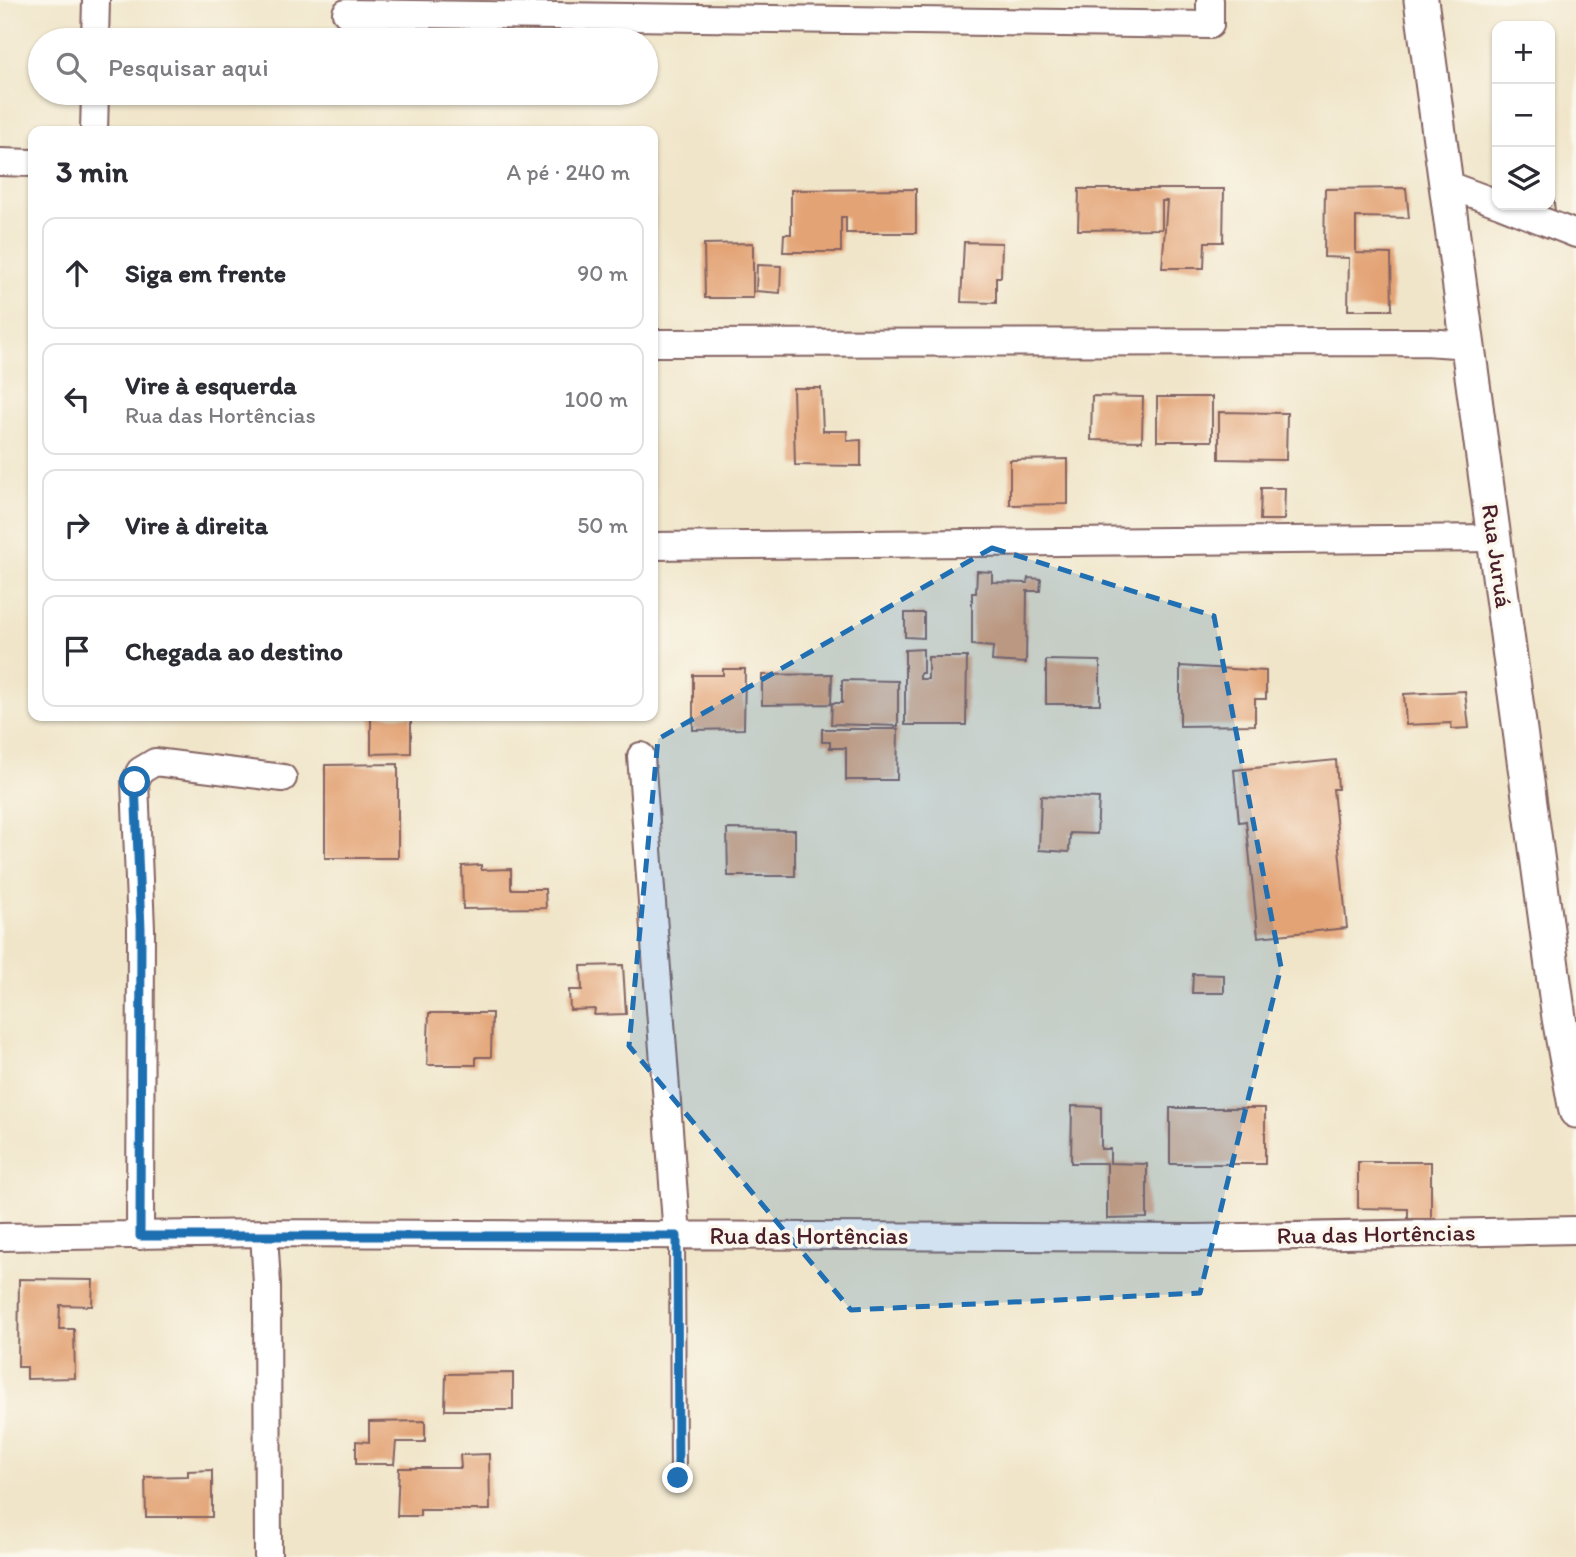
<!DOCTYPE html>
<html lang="pt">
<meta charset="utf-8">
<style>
:root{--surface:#fff;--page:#f7f7f7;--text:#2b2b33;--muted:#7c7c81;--line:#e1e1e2}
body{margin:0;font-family:Itim,sans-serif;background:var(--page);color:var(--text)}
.controls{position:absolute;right:21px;top:21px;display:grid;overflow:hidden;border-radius:14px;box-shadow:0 2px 5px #0004}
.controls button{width:63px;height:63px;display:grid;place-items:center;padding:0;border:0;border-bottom:2px solid var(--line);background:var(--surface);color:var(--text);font:35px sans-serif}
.stop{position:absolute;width:21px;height:21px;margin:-16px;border:5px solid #1f6fb2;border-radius:50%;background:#fff}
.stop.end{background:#1f6fb2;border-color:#fff;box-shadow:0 2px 7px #0008}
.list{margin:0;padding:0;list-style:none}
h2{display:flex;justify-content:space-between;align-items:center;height:91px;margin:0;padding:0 28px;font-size:30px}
h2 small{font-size:23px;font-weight:400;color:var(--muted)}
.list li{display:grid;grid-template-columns:46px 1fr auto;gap:21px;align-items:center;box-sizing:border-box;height:112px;margin:0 14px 14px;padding:0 14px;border:2px solid var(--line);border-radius:14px}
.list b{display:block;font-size:26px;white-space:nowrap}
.list p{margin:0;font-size:23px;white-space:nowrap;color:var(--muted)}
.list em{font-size:23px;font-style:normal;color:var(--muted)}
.icon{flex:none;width:38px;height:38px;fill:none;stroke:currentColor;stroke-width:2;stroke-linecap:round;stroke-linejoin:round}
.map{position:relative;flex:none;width:1576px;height:1557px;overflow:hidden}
.search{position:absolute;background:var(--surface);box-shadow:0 2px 5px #0004;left:28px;top:28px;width:630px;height:77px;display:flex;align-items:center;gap:18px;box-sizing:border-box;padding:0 24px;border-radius:38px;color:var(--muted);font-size:26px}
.panel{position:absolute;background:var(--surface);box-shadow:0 2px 5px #0004;left:28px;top:126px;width:630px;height:595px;border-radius:14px}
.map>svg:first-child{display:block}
.building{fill:#e3a374}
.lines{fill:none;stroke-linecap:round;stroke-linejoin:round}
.service-casing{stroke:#846462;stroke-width:18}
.minor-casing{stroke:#846462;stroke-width:30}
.tertiary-casing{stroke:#846462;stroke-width:37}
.service{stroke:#fff;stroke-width:14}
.minor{stroke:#fff;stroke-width:26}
.tertiary{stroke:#fff;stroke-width:33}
.route{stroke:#1f6fb2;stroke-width:9}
.marked{fill:#1f6fb2;fill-opacity:0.2;stroke:#1f6fb2;stroke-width:5;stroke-dasharray:14 9;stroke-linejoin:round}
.labels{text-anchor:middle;stroke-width:7;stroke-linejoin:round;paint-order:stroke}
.street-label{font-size:24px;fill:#4a1f2b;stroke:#fbf7ec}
</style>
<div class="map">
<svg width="1576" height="1557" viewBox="0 0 1576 1557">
<rect width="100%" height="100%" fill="#fbf7ec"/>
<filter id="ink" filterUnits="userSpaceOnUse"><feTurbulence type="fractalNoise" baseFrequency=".0143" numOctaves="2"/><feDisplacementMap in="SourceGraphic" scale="14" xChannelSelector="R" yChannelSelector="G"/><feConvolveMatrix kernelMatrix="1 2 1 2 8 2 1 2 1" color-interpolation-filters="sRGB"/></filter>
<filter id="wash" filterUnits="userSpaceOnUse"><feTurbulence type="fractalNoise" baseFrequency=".00686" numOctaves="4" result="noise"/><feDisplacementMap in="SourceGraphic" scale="28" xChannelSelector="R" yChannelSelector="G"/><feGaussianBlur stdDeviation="1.57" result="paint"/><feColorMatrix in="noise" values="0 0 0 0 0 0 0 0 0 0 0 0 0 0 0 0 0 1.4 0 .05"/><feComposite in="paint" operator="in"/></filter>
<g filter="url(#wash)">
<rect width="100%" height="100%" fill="#f0e5c9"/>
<g id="blocks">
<!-- building -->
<path class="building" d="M1550 171 1558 235 1547 237 1543 205H1550Z
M1406 188 1409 218 1356 217V253L1391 254 1392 310H1348L1349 258 1324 257 1325 189Z
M916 189V233H846V217H841V252H783L784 234H791V190Z
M1079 189H1224L1223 242H1205L1204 268H1162L1167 201H1162V229L1078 230Z
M653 199H655V230H653Z
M964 242 1002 243 1001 277H996V303L961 302Z
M753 243V298H705L704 244Z
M757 265 781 266 780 293 756 291Z
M793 388H821L823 431H847V441L861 440V466L795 465Z
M1092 396 1143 397 1142 441 1091 440Z
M1157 397H1212V441H1157Z
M1219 412 1287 413 1286 460 1219 459Z
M1068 459V504L1010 505V460Z
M1261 488H1285L1284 520H1260Z
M977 571 992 572V582L1027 583 1028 578 1041 579 1040 591H1027L1026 663 992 661 993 647 972 645V593H976Z
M905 613H924V638L905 637Z
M923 649V673H920V679H928V657H967L966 725H905V650Z
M1046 660 1100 661V704H1046Z
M1180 666 1266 671V699H1255V725L1180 726Z
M723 669H745L744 729 693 730V675H723Z
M832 674 831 704 762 705V675Z
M842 680 898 681V726L831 724 832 703H842Z
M1465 691 1469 728 1452 729 1451 723 1406 725 1404 694Z
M371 716H411V753L371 754Z
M822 729H898L897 780H846V748H830V742H822Z
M1336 760 1338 789H1333L1347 928 1258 937 1246 821 1239 822 1234 770Z
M398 764V858H325V765Z
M1041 796 1099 798 1097 834 1070 833 1069 852 1039 850Z
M727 829 795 830V876H728Z
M481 865V870L511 869V889H545L546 908 463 909 462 866Z
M623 965 626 1014 594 1015 595 1009 570 1010 569 990H582L581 966Z
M1193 974 1224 975V993H1192Z
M429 1013H492L491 1057H476V1065H427Z
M1072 1106 1101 1107V1149H1110V1163L1147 1164V1218L1107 1219V1163H1071Z
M1170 1108H1265V1164H1170Z
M1358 1162H1431V1219H1408V1209L1358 1208Z
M19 1279 93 1280 92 1306 60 1305 59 1329H74L75 1378 27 1379V1367H18Z
M513 1373V1410H445L446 1374Z
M425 1421V1442H396L394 1464H356V1441L369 1442V1422Z
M489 1454 490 1510H420V1516H397L399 1468H461L460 1455Z
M212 1470V1517H146L145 1477 188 1476V1471Z"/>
</g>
</g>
<g filter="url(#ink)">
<use href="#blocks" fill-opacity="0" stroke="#846462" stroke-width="2"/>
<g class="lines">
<!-- service casing -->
<g class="service-casing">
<path id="service" d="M677 1236 678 1478"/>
</g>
<!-- minor casing -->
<g class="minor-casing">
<path id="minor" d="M346 13 1210 25V0
M95 40 96 0
M94 131 95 93
M0 162 33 163
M1448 185 1497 203
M1502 205 1576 234
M653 343 1425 342 1470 345
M653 546 1494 538
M641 756 677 1236
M264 1233 267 1284 268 1557
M140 1236 141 929 135 782 140 771 155 762 283 778
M0 1237 264 1233 1197 1238 1576 1230"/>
</g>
<!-- tertiary casing -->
<g class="tertiary-casing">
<path id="tertiary" d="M1421 0 1559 1018 1576 1111"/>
</g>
<!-- service -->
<use href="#service" class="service"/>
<!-- minor -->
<use href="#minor" class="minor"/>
<!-- tertiary -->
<use href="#tertiary" class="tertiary"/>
</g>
</g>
<g class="lines" filter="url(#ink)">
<!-- route -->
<path class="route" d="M135 782 141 929 140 1236H677L678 1478"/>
</g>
<!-- marked area -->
<path class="marked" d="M992 548 1214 616 1281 967 1200 1293 851 1310 629 1046 658 739Z"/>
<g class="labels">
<!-- street labels -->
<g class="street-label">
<text transform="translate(1497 556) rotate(82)" y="8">Rua Juruá</text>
<text transform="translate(1376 1234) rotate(-1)" y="8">Rua das Hortências</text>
<text x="809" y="1244">Rua das Hortências</text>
</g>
</g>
</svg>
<div class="controls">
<button>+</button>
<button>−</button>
<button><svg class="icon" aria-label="layers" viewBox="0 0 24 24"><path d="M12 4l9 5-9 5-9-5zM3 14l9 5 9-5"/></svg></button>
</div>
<div class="stop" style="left:135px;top:782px"></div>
<div class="stop end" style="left:678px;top:1478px"></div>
<div class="search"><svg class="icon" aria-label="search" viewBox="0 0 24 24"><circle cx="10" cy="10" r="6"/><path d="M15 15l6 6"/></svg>Pesquisar aqui</div>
<section class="panel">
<h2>3 min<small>A pé · 240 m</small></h2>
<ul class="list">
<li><svg class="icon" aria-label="ahead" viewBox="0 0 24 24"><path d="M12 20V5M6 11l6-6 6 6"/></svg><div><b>Siga em frente</b></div><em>90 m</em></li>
<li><svg class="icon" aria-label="left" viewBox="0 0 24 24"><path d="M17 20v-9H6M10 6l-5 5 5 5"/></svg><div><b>Vire à esquerda</b><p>Rua das Hortências</p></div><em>100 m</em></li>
<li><svg class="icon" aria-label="right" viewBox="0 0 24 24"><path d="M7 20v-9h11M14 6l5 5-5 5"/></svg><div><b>Vire à direita</b></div><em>50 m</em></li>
<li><svg class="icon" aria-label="arrive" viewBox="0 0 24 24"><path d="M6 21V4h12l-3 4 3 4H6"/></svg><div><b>Chegada ao destino</b></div></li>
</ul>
</section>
</div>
